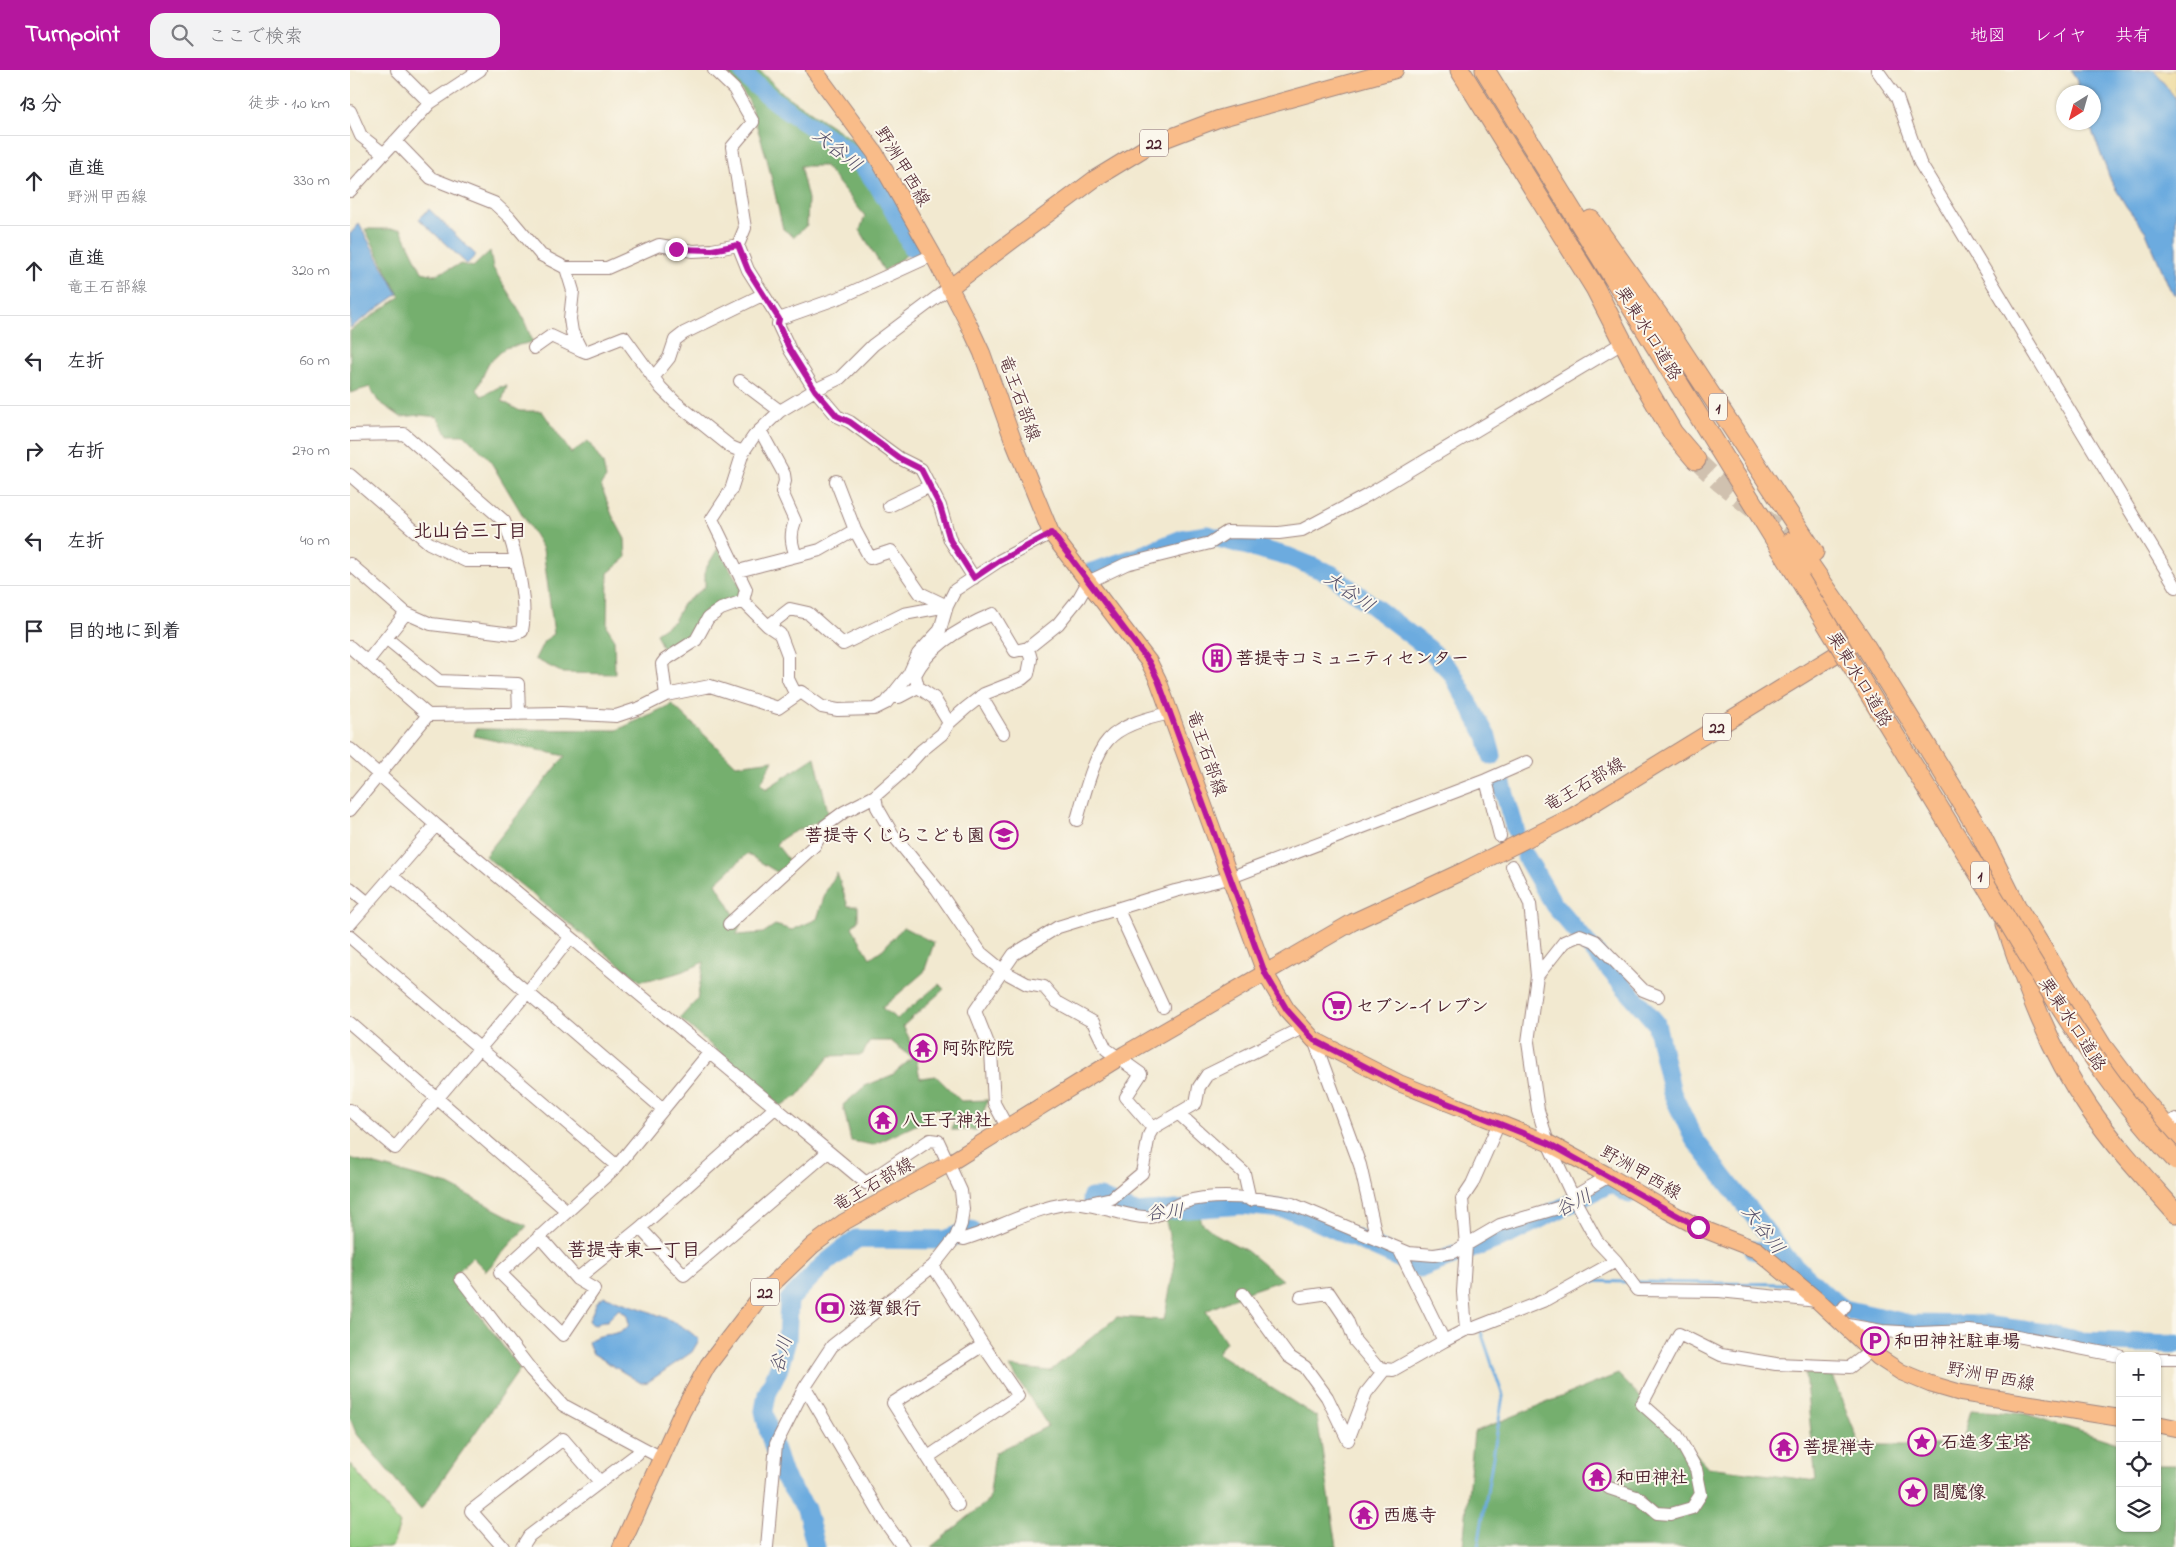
<!DOCTYPE html>
<html lang="ja">
<meta charset="utf-8">
<style>
:root{--surface:#fff;--page:#f2f2f3;--text:#2b2b33;--muted:#7c7c81;--line:#e1e1e2;--accent:#b5179e}
body{margin:0;font-family:"Indie Flower","Klee One",sans-serif;background:var(--page);color:var(--text)}
.controls{position:absolute;right:15px;bottom:15px;display:grid;overflow:hidden;border-radius:10px;box-shadow:0 1px 4px #0004}
.controls button{width:45px;height:45px;display:grid;place-items:center;padding:0;border:0;border-bottom:1px solid var(--line);background:var(--surface);color:var(--text);font:25px sans-serif}
.compass{position:absolute;left:1706px;top:15px;width:45px;height:45px;border-radius:50%;background:var(--surface);box-shadow:0 1px 4px #0004;rotate:217deg}
.stop{position:absolute;width:15px;height:15px;margin:-11px;border:4px solid #b5179e;border-radius:50%;background:#fff}
.stop.end{background:#b5179e;border-color:#fff;box-shadow:0 1px 5px #0008}
.list{margin:0;padding:0;list-style:none}
h2{display:flex;justify-content:space-between;align-items:center;height:65px;margin:0;padding:0 20px;font-size:21px}
h2 small{font-size:16px;font-weight:400;color:var(--muted)}
.list li{display:grid;grid-template-columns:32px 1fr auto;gap:15px;align-items:center;box-sizing:border-box;height:90px;padding:0 20px;border-top:1px solid var(--line)}
.list b{display:block;font-size:19px;white-space:nowrap}
.list p{margin:0;font-size:16px;white-space:nowrap;color:var(--muted)}
.list em{font-size:16px;font-style:normal;color:var(--muted)}
.icon{flex:none;width:28px;height:28px;fill:none;stroke:currentColor;stroke-width:2;stroke-linecap:round;stroke-linejoin:round}
.map{position:relative;flex:none;width:1826px;height:1477px;overflow:hidden}
header{display:flex;align-items:center;gap:30px;box-sizing:border-box;height:70px;padding:0 25px;background:var(--accent);color:#fff}
header strong{font-size:24px}
nav{display:flex;gap:28px;margin-inline-start:auto;font-size:18px}
.search{width:350px;height:45px;background:var(--page);display:flex;align-items:center;gap:12px;box-sizing:border-box;padding:0 18px;border-radius:15px;color:var(--muted);font-size:19px}
main{display:flex}
aside{flex:1;background:var(--surface)}
.map>svg:first-child{display:block}
.green{fill:#90cb7f;stroke:#6d7555}
.forest{fill:#74af6e;stroke:#5f674c}
.sand{fill:#eeda9e;stroke:#9c7c64}
.water{fill:#6cabdf;stroke:#5b6585}
.lines{fill:none;stroke-linecap:round;stroke-linejoin:round}
.stream{stroke:#6cabdf;stroke-width:3}
.river{stroke:#6cabdf;stroke-width:19}
.highway-tunnel{stroke:#d0c1af;stroke-width:19;stroke-dasharray:19 9;stroke-linecap:butt}
.minor-casing{stroke:#9e847e;stroke-width:14}
.major-casing{stroke:#9e847e;stroke-width:18}
.highway-casing{stroke:#9e847e;stroke-width:21}
.minor{stroke:#fff;stroke-width:12}
.major{stroke:#f9bc89;stroke-width:16}
.highway{stroke:#f9bc89;stroke-width:19}
.highway-bridge-casing{stroke:#9e847e;stroke-width:21;stroke-linecap:butt}
.highway-bridge{stroke:#f9bc89;stroke-width:19}
.route{stroke:#b5179e;stroke-width:6}
.labels{text-anchor:middle;stroke-width:4;stroke-linejoin:round;paint-order:stroke}
.shield{fill:#fbf7ec;stroke:#7f6065;stroke-width:1}
.shield-label{font-size:16px;font-weight:bold;fill:#4a1f2b}
.street-label{font-size:18px;fill:#4a1f2b;stroke:#fbf7ec}
.poi-label{font-size:18px;font-weight:bold;fill:#4a1f2b;stroke:#fbf7ec;text-anchor:start}
.water-label{font-size:19px;font-style:italic;fill:#56506a;stroke:#fbf7ec}
.neighbourhood-label{font-size:19px;font-weight:bold;fill:#4a1f2b;stroke:#fbf7ec}
</style>
<header>
<strong>Turnpoint</strong>
<div class="search"><svg class="icon" aria-label="search" viewBox="0 0 24 24"><circle cx="10" cy="10" r="6"/><path d="M15 15l6 6"/></svg>ここで検索</div>
<nav><a>地図</a><a>レイヤ</a><a>共有</a></nav>
</header>
<main>
<aside>
<h2>13 分<small>徒歩 · 1.0 km</small></h2>
<ul class="list">
<li><svg class="icon" aria-label="ahead" viewBox="0 0 24 24"><path d="M12 20V5M6 11l6-6 6 6"/></svg><div><b>直進</b><p>野洲甲西線</p></div><em>330 m</em></li>
<li><svg class="icon" aria-label="ahead" viewBox="0 0 24 24"><path d="M12 20V5M6 11l6-6 6 6"/></svg><div><b>直進</b><p>竜王石部線</p></div><em>320 m</em></li>
<li><svg class="icon" aria-label="left" viewBox="0 0 24 24"><path d="M17 20v-9H6M10 6l-5 5 5 5"/></svg><div><b>左折</b></div><em>60 m</em></li>
<li><svg class="icon" aria-label="right" viewBox="0 0 24 24"><path d="M7 20v-9h11M14 6l5 5-5 5"/></svg><div><b>右折</b></div><em>270 m</em></li>
<li><svg class="icon" aria-label="left" viewBox="0 0 24 24"><path d="M17 20v-9H6M10 6l-5 5 5 5"/></svg><div><b>左折</b></div><em>40 m</em></li>
<li><svg class="icon" aria-label="arrive" viewBox="0 0 24 24"><path d="M6 21V4h12l-3 4 3 4H6"/></svg><div><b>目的地に到着</b></div></li>
</ul>
</aside>
<div class="map">
<svg width="1826" height="1477" viewBox="0 0 1826 1477">
<rect width="100%" height="100%" fill="#fbf7ec"/>
<filter id="ink" filterUnits="userSpaceOnUse"><feTurbulence type="fractalNoise" baseFrequency=".02" numOctaves="2"/><feDisplacementMap in="SourceGraphic" scale="10" xChannelSelector="R" yChannelSelector="G"/><feConvolveMatrix kernelMatrix="1 2 1 2 8 2 1 2 1" color-interpolation-filters="sRGB"/></filter>
<filter id="wash" filterUnits="userSpaceOnUse"><feTurbulence type="fractalNoise" baseFrequency=".0096" numOctaves="4" result="noise"/><feDisplacementMap in="SourceGraphic" scale="20" xChannelSelector="R" yChannelSelector="G"/><feGaussianBlur stdDeviation="1.12" result="paint"/><feColorMatrix in="noise" values="0 0 0 0 0 0 0 0 0 0 0 0 0 0 0 0 0 1.4 0 .05"/><feComposite in="paint" operator="in"/></filter>
<g filter="url(#wash)">
<rect width="100%" height="100%" fill="#f2e9d0"/>
<!-- green -->
<path class="green" d="M0 1394 50 1454 42 1477H0Z"/>
<!-- forest -->
<path class="forest" d="M376 0H409L434 24 510 75 571 175 534 201 510 160 515 146 475 96H450L458 129 457 155 444 167 433 159 417 89 399 31Z
M15 159H51L72 202 85 205 111 194 123 197 140 181 143 198 171 243 183 272 155 278 138 294 127 320 132 326 149 317 157 316 152 331 170 341H192L221 383 238 371 253 394 256 408 251 415 262 445 275 469 276 488 258 503 257 557 264 568 265 604 213 603 185 589 194 571 204 564 193 479 139 389 115 365H98L87 347 70 345 51 347 28 331 20 317 0 323V261L50 227Z
M368 478 392 519 385 529 356 540 343 567 319 580 312 577 306 563 324 551 333 534 355 517V500Z
M322 634 386 695 423 690 411 713 416 719 465 687 479 746C461 757 441 759 426 774L440 792 427 802 397 784 366 813 390 855 387 865 413 863 425 855 442 860 467 849 476 821 487 803 498 836H508V850L502 857 520 888 533 879 553 857 584 873 574 902 532 938 547 949 589 914 594 919 553 956 564 978 570 1008 586 1006 611 1031 638 1030 627 1060H602L605 1048 586 1038 570 1053 523 1075 501 1071 493 1035 515 1016 542 1005 562 988 541 971H520L512 985 480 986 448 1026 430 1036 330 948 347 930 354 892C332 903 313 908 290 911L135 786 215 686 124 666 126 659 267 660Z
M0 1088 99 1115 177 1156 136 1201 122 1187 102 1208 170 1299 71 1440 6 1363 0 1348Z
M852 1133 850 1151 864 1163 897 1181 932 1210 900 1221 856 1241 876 1272 867 1283 967 1347 987 1477H581L639 1430 645 1383 698 1356 660 1297 700 1301 767 1247 814 1250 825 1193 816 1151 824 1143Z
M1481 1303 1510 1375H1611L1621 1340 1676 1344 1770 1374V1458H1807V1395H1826V1477H1113L1124 1362 1268 1304 1358 1397 1466 1411 1455 1304Z"/>
<!-- sand -->
<path class="sand" d="M1804 0H1826V29L1804 1Z"/>
<!-- water -->
<path class="water" d="M1721 0H1804L1826 29V225L1820 219 1796 162 1776 136 1761 111 1739 53 1744 52V22H1728L1727 11Z
M79 139 126 185 117 194 69 149Z
M9 154 48 224 0 258V164Z
M254 1226C283 1237 328 1247 349 1270L342 1282 298 1312 291 1313 242 1283 238 1272C249 1261 273 1268 279 1254L277 1245 269 1239 257 1251H253L246 1255 241 1254 239 1250 247 1232Z"/>
<g class="lines">
<!-- stream -->
<path class="stream" d="M1238 1211 1277 1212
M1286 1212 1437 1214
M1128 1477 1153 1326 1130 1259"/>
<!-- river -->
<path class="river" d="M392 0 399 10 427 33 499 82C528 109 546 142 562 178
M736 504 787 487 832 469 857 465 939 487 981 504 1079 579 1102 603 1137 667 1142 686
M1151 711 1165 759
M1176 787 1204 835 1306 953 1322 1023 1344 1069 1438 1190 1477 1226 1494 1239 1560 1254 1634 1255 1697 1263 1728 1271 1826 1274
M741 1128H750L785 1143 892 1135 942 1140 1071 1198 1158 1165 1261 1113 1279 1124
M1403 1180 1438 1190
M466 1477 456 1439 433 1405 419 1363 414 1341 417 1324 429 1298 437 1270 439 1230 471 1197 506 1169 594 1170 621 1160"/>
</g>
</g>
<g filter="url(#ink)">
<g class="lines">
<!-- highway-tunnel -->
<path class="highway-tunnel" d="M1346 390 1369 412 1432 462 1441 472"/>
<!-- minor casing -->
<g class="minor-casing">
<path id="minor" d="M47 0 80 33
M364 0 384 19 403 52 382 77 395 158 388 175 398 200 429 249 491 227 583 185
M1527 0 1547 28 1570 93 1826 517
M0 41 11 66 34 84
M45 71 81 108 144 133 159 147 191 185 216 198H257L309 175 343 181 362 180 388 175
M0 121 80 33 130 0
M216 198 223 221 220 249 222 262 231 280 236 282 274 267 311 318 325 332 381 377 393 382 404 366 430 341 465 320 490 308 523 275 599 218
M429 249 428 254 440 280 465 320 487 346 500 352 549 388 571 399 590 436 600 470 624 508
M184 278 201 266 231 280
M303 308 319 288 325 270 334 263 412 225
M390 311 430 341
M410 360 434 404 435 411 432 422 445 451C440 464 441 473 446 486
M0 365 54 364 154 451C165 477 178 533 172 561L163 564 81 554 56 543 0 494
M393 382 381 420 362 449 396 519 393 531 418 556 440 539 458 543 493 574 554 544 597 536
M0 405 79 473 116 491H166
M486 411 505 460 520 488 541 481 570 523 597 536
M539 436 580 416
M388 501 470 480 505 460
M418 556 430 564 438 585V609L446 625
M36 568 89 611 168 614 169 644
M0 577 78 645 211 643 266 646 290 638 316 625 360 616 428 638 451 622 472 637 488 640 524 639 536 633 559 604 568 584 590 560 597 536 605 520 649 491 701 463
M17 592 56 543
M568 617 565 605C579 576 614 556 643 544L665 581 678 578
M316 625 312 594 315 590 346 570 358 548 371 539 393 531
M631 626 653 663
M540 627H549L568 617 584 628 599 653
M0 679 86 755 516 1113 580 1070 588 1071 611 1121 613 1139 611 1154 606 1167 583 1196 482 1276 455 1317 426 1374 417 1477
M1136 710 1150 766
M0 740 78 645
M727 750C733 729 744 685 758 670 772 654 801 647 821 643
M1162 796 1180 834 1183 863 1187 906 1178 972 1188 1040 1198 1073 1223 1127 1247 1171 1266 1191 1287 1220 1369 1221 1468 1231
M42 806 313 1039
M0 818 18 833
M768 840 813 937
M0 854 86 755
M379 854 465 775 475 756 494 742 525 726
M0 867 267 1096
M1187 906 1214 872 1230 865 1245 871 1293 920 1308 926
M0 953 217 1141
M964 970 1010 1095 1027 1170
M0 1040 45 1078 176 924 220 868
M828 1043 894 1103 900 1130
M1815 1056 1826 1049
M657 1057 644 1033 641 981 625 941 664 884 708 857 825 821 879 808 1136 710 1177 692
M803 1058 776 1027 791 1004 756 979 743 952 707 932 694 917 677 914 653 901 631 883 587 819 543 765 527 737 525 726 551 703 571 681 592 664 599 653 616 638 634 624 672 609 678 604 681 589 678 578 708 554 729 528 738 512 776 494 860 473 877 462 929 463 952 460 1016 426 1274 272
M739 1133 762 1128 792 1103 799 1065 803 1058 846 1033 849 1017 857 1005 952 958
M290 1158 334 1205 478 1082
M189 1166 227 1209 244 1219 213 1265 150 1203 267 1096 359 983
M606 1167 614 1169 623 1166C655 1155 699 1130 732 1134 750 1136 785 1149 800 1147 812 1145 823 1135 835 1132 863 1123 913 1128 942 1134L1059 1183 1084 1185 1104 1182 1150 1155 1211 1137 1223 1127 1259 1106
M111 1209 181 1300 213 1335 291 1377
M227 1209 290 1158 426 1037
M893 1224 938 1286 955 1297 977 1327 998 1370 1016 1323 1035 1299 1027 1297 1005 1271 997 1250 979 1223 951 1227
M1486 1248 1495 1236
M1492 1254 1532 1261 1568 1263 1619 1261 1667 1266 1770 1286
M1116 1260 1113 1222 1116 1175 1112 1129 1122 1114 1149 1053
M1094 1271 1119 1258H1124L1198 1229 1266 1191
M1807 1289H1826
M1035 1299 1043 1300 1094 1271 1049 1179
M455 1317 533 1449 553 1477
M578 1387 668 1326 633 1275 583 1196
M1259 1418 1289 1428 1307 1443 1321 1444 1342 1438 1351 1424 1346 1399 1327 1365 1292 1334 1329 1264 1371 1285 1426 1294 1500 1297 1521 1281
M608 1435 543 1333 633 1275
M153 1477 121 1441 213 1369 250 1412
M172 1477 179 1466 287 1384 291 1377 312 1388"/>
</g>
<!-- major casing -->
<g class="major-casing">
<path id="major" d="M464 0 525 83 583 185 619 255 632 283 663 370 701 463 799 592 808 610 915 903 937 940 964 970 1049 1013 1198 1073 1257 1105 1318 1141 1348 1157 1407 1180 1468 1231 1528 1287 1551 1302 1580 1314 1611 1323 1770 1348
M599 218 746 108 800 75 868 49 1045 0
M1807 1354 1826 1358
M271 1477 332 1342 358 1295 414 1222 463 1175 494 1152 598 1094 775 984 1003 852 1113 801 1223 746 1511 569"/>
</g>
<!-- highway casing -->
<g class="highway-casing">
<path id="highway" d="M1110 0 1245 218 1296 317 1323 363 1346 390
M1135 0 1450 510
M1241 150 1311 249 1464 482
M1441 472 1455 488 1511 569 1628 759 1666 836 1752 976 1788 1024 1826 1068
M1656 854C1677 919 1700 981 1739 1038 1764 1075 1796 1109 1826 1143"/>
</g>
<!-- minor -->
<use href="#minor" class="minor"/>
<!-- major -->
<use href="#major" class="major"/>
<!-- highway -->
<use href="#highway" class="highway"/>
<!-- highway-bridge casing -->
<g class="highway-bridge-casing">
<path id="highway-bridge" d="M1450 510C1515 616 1580 723 1645 830 1699 920 1753 1013 1826 1090"/>
</g>
<!-- highway-bridge -->
<use href="#highway-bridge" class="highway-bridge"/>
</g>
</g>
<g class="lines" filter="url(#ink)">
<!-- route -->
<path class="route" d="M326 179 362 180 388 175 398 200 429 249 428 254 440 280 465 320 487 346 500 352 549 388 571 399 590 436 600 470 624 508 649 491 702 463 799 592 808 610 915 903 937 940 964 970 1049 1014 1198 1073 1348 1157"/>
</g>
<!-- icons -->
<defs>
<g id="building-ring" transform="scale(1.4375)"><circle r="9.5" fill="#fbf7ec" stroke="#b5179e" stroke-width="1.5"/><path d="M-4-6H4V6H1V3H-1V6H-4ZM-2.5-4.3h1.7v1.8h-1.7ZM.8-4.3h1.7v1.8H.8ZM-2.5-1h1.7V.8h-1.7ZM.8-1h1.7V.8H.8Z" fill="#b5179e"/></g>
<g id="school-ring" transform="scale(1.4375)"><circle r="9.5" fill="#fbf7ec" stroke="#b5179e" stroke-width="1.5"/><path d="M0-5L7-2L0 1L-7-2ZM-4 1L0 2.5L4 1V4Q0 6-4 4Z" fill="#b5179e"/></g>
<g id="supermarket-ring" transform="scale(1.4375)"><circle r="9.5" fill="#fbf7ec" stroke="#b5179e" stroke-width="1.5"/><path d="M-6-5.5h2.5l.6 2H6L4.5 2H-2.5L-4.4-4H-6ZM-1.5 3.2a1.3 1.3 0 1 0 .1 0ZM3 3.2a1.3 1.3 0 1 0 .1 0Z" fill="#b5179e"/></g>
<g id="temple-ring" transform="scale(1.4375)"><circle r="9.5" fill="#fbf7ec" stroke="#b5179e" stroke-width="1.5"/><path d="M0-6L5-2H3V0L6.5 2.5H4V6H1.5V3h-3V6H-4V2.5H-6.5L-3 0V-2H-5Z" fill="#b5179e"/></g>
<g id="bank-ring" transform="scale(1.4375)"><circle r="9.5" fill="#fbf7ec" stroke="#b5179e" stroke-width="1.5"/><path d="M-6-4H6V4H-6ZM0-2.3a2.3 2.3 0 1 0 0 4.6a2.3 2.3 0 1 0 0-4.6Z" fill="#b5179e"/></g>
<g id="parking-ring" transform="scale(1.4375)"><circle r="9.5" fill="#fbf7ec" stroke="#b5179e" stroke-width="1.5"/><path d="M-3.5-5.5H1a3.5 3.5 0 0 1 0 7H-1V5.5H-3.5ZM-1-3.4V-.6H.8a1.4 1.4 0 0 0 0-2.8Z" fill="#b5179e"/></g>
<g id="sight-ring" transform="scale(1.4375)"><circle r="9.5" fill="#fbf7ec" stroke="#b5179e" stroke-width="1.5"/><path d="M0-6L1.8-2.2L6-1.7L2.9 1.2L3.7 5.4L0 3.3L-3.7 5.4L-2.9 1.2L-6-1.7L-1.8-2.2Z" fill="#b5179e"/></g>
</defs>
<g fill-rule="evenodd">
<use href="#building-ring" x="867" y="588"/>
<use href="#school-ring" x="654" y="765"/>
<use href="#supermarket-ring" x="987" y="936"/>
<use href="#temple-ring" x="573" y="978"/>
<use href="#temple-ring" x="533" y="1050"/>
<use href="#bank-ring" x="480" y="1238"/>
<use href="#parking-ring" x="1525" y="1271"/>
<use href="#sight-ring" x="1572" y="1372"/>
<use href="#temple-ring" x="1434" y="1377"/>
<use href="#temple-ring" x="1247" y="1407"/>
<use href="#sight-ring" x="1563" y="1422"/>
<use href="#temple-ring" x="1014" y="1445"/>
</g>
<g class="labels">
<!-- shield labels -->
<g class="shield">
<rect x="790" y="59.5" width="28" height="27" rx="4"/>
<rect x="1359" y="323.5" width="18" height="27" rx="4"/>
<rect x="1353" y="643.5" width="28" height="27" rx="4"/>
<rect x="1621" y="791.5" width="18" height="27" rx="4"/>
<rect x="401" y="1208.5" width="28" height="27" rx="4"/>
</g>
<g class="shield-label">
<text x="804" y="79">22</text>
<text x="1368" y="343">1</text>
<text x="1367" y="663">22</text>
<text x="1630" y="811">1</text>
<text x="415" y="1228">22</text>
</g>
<!-- street labels -->
<g class="street-label">
<text transform="translate(553 96) rotate(59)" y="6">野洲甲西線</text>
<text transform="translate(1299 263) rotate(58)" y="6">栗東水口道路</text>
<text transform="translate(670 328) rotate(70)" y="6">竜王石部線</text>
<text transform="translate(1510 609) rotate(59)" y="6">栗東水口道路</text>
<text transform="translate(857 683) rotate(71)" y="6">竜王石部線</text>
<text transform="translate(1234 714) rotate(-30)" y="6">竜王石部線</text>
<text transform="translate(1723 954) rotate(57)" y="6">栗東水口道路</text>
<text transform="translate(1291 1102) rotate(30)" y="6">野洲甲西線</text>
<text transform="translate(523 1114) rotate(-30)" y="6">竜王石部線</text>
<text transform="translate(1641 1306) rotate(11)" y="6">野洲甲西線</text>
</g>
<!-- poi labels -->
<g class="poi-label">
<text x="886" y="594">菩提寺コミュニティセンター</text>
<text x="635" y="771" text-anchor="end">菩提寺くじらこども園</text>
<text x="1006" y="942">セブン-イレブン</text>
<text x="592" y="984">阿弥陀院</text>
<text x="552" y="1056">八王子神社</text>
<text x="499" y="1244">滋賀銀行</text>
<text x="1544" y="1277">和田神社駐車場</text>
<text x="1591" y="1378">石造多宝塔</text>
<text x="1453" y="1383">菩提禅寺</text>
<text x="1266" y="1413">和田神社</text>
<text x="1582" y="1428">閻魔像</text>
<text x="1033" y="1451">西應寺</text>
</g>
<!-- water labels -->
<g class="water-label">
<text transform="translate(488 79) rotate(39)" y="7">大谷川</text>
<text transform="translate(1000 521) rotate(35)" y="7">大谷川</text>
<text transform="translate(1223 1132) rotate(-27)" y="7">谷川</text>
<text transform="translate(815 1141) rotate(-4)" y="7">谷川</text>
<text transform="translate(1414 1159) rotate(52)" y="7">大谷川</text>
<text transform="translate(430 1284) rotate(-74)" y="7">谷川</text>
</g>
<!-- neighbourhood labels -->
<g class="neighbourhood-label">
<text x="120" y="467">北山台三丁目</text>
<text x="284" y="1186">菩提寺東一丁目</text>
</g>
</g>
</svg>
<div class="controls">
<button>+</button>
<button>−</button>
<button><svg class="icon" aria-label="locate" viewBox="0 0 24 24"><circle cx="12" cy="12" r="6"/><path d="M12 2v4M12 18v4M2 12h4M18 12h4"/></svg></button>
<button><svg class="icon" aria-label="layers" viewBox="0 0 24 24"><path d="M12 4l9 5-9 5-9-5zM3 14l9 5 9-5"/></svg></button>
</div>
<svg class="compass" viewBox="-18 -18 36 36"><path d="M0-13l5 13h-10z" fill="#e53935"/><path d="M0 13l5-13h-10z" fill="#7c7c81"/></svg>
<div class="stop" style="left:1348px;top:1157px"></div>
<div class="stop end" style="left:326px;top:179px"></div>
</div>
</main>
